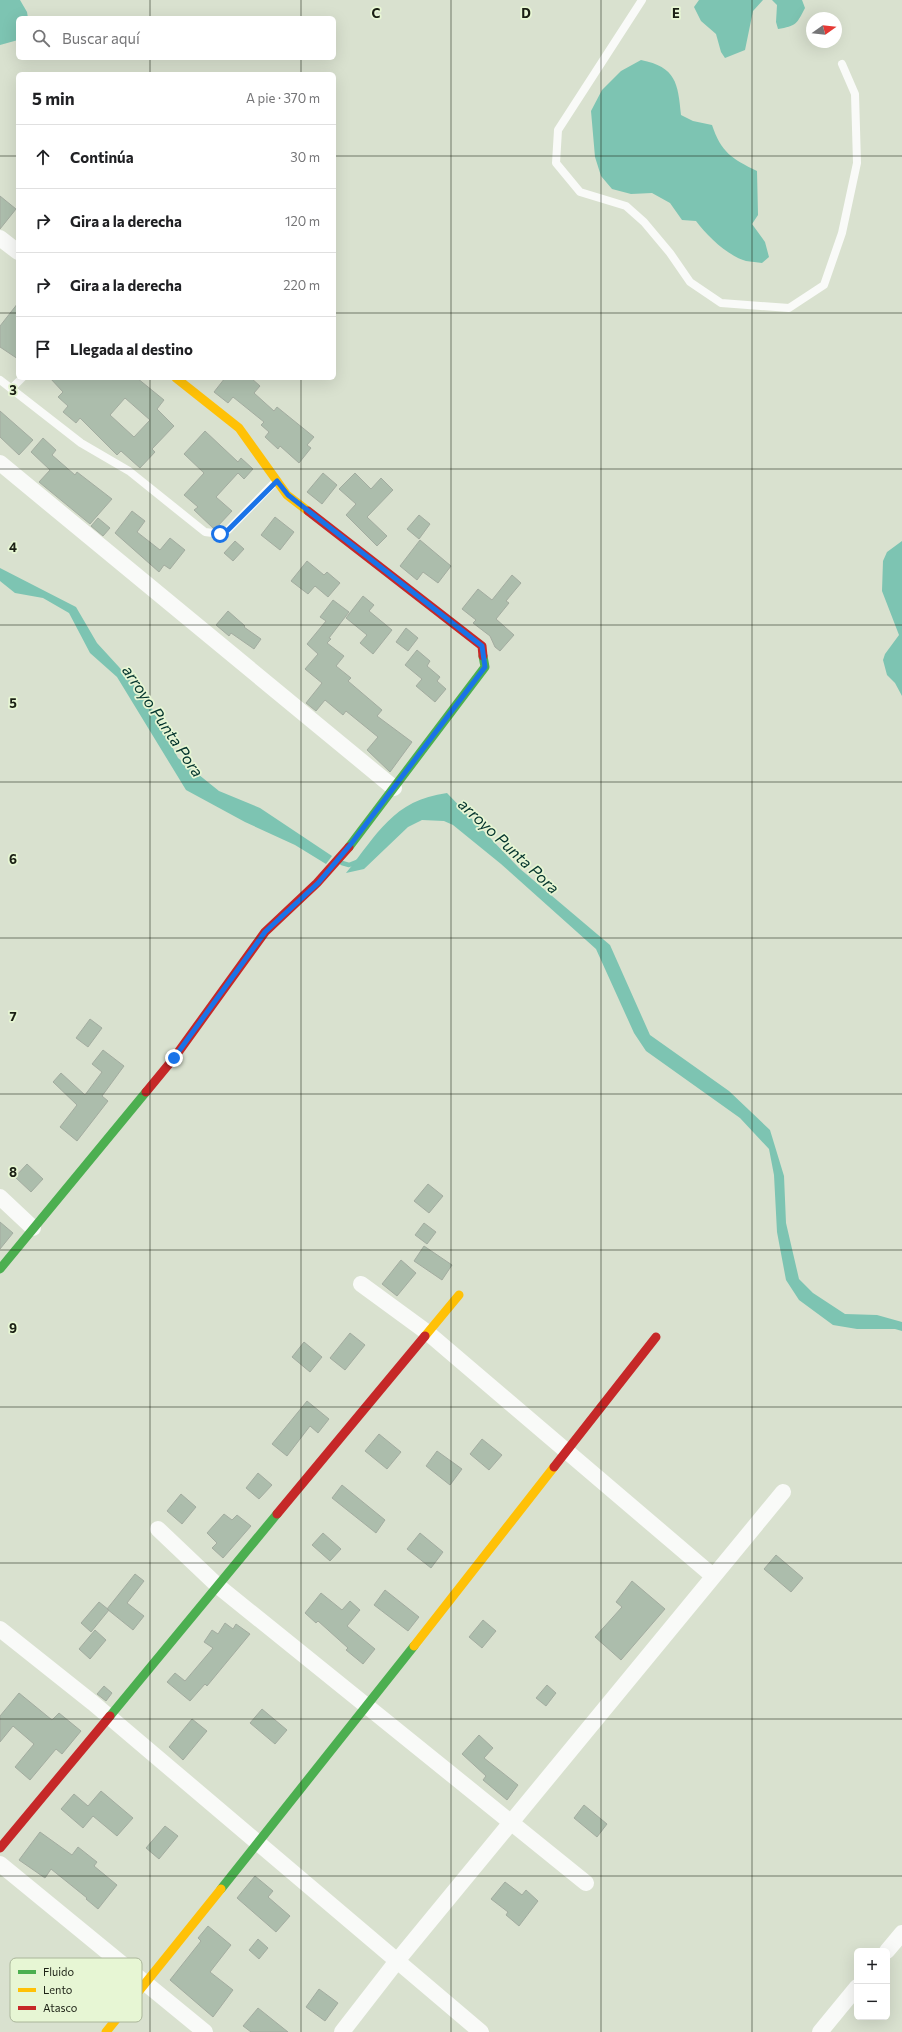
<!DOCTYPE html>
<html lang="es">
<meta charset="utf-8">
<style>
:root{--surface:#fff;--page:#f2f2f2;--text:#202124;--muted:#757577;--line:#e0e0e0}
body{margin:0;font-family:Commissioner,sans-serif;background:var(--page);color:var(--text)}
.controls{position:absolute;right:12px;bottom:12px;display:grid;overflow:hidden;border-radius:6px;box-shadow:0 4px 16px #0002}
.controls button{width:36px;height:36px;display:grid;place-items:center;padding:0;border:0;border-bottom:1px solid var(--line);background:var(--surface);color:var(--text);font:20px sans-serif}
.compass{position:absolute;left:806px;top:12px;width:36px;height:36px;border-radius:50%;background:var(--surface);box-shadow:0 4px 16px #0002;rotate:75deg}
.stop{position:absolute;width:12px;height:12px;margin:-9px;border:3px solid #1a73e8;border-radius:50%;background:#fff}
.stop.end{background:#1a73e8;border-color:#fff;box-shadow:0 1px 4px #0008}
.list{margin:0;padding:0;list-style:none}
h2{display:flex;justify-content:space-between;align-items:center;height:52px;margin:0;padding:0 16px;font-size:17px}
h2 small{font-size:13px;font-weight:400;color:var(--muted)}
.list li{display:grid;grid-template-columns:26px 1fr auto;gap:12px;align-items:center;box-sizing:border-box;height:64px;padding:0 16px;border-top:1px solid var(--line)}
.list b{display:block;font-size:15px;white-space:nowrap}
.list em{font-size:13px;font-style:normal;color:var(--muted)}
.icon{flex:none;width:22px;height:22px;fill:none;stroke:currentColor;stroke-width:2;stroke-linecap:round;stroke-linejoin:round}
.map{position:relative;flex:none;width:902px;height:2032px;overflow:hidden}
.search{position:absolute;background:var(--surface);box-shadow:0 4px 16px #0002;left:16px;top:16px;width:320px;height:44px;display:flex;align-items:center;gap:10px;box-sizing:border-box;padding:0 14px;border-radius:6px;color:var(--muted);font-size:15px}
.panel{position:absolute;background:var(--surface);box-shadow:0 4px 16px #0002;left:16px;top:72px;width:320px;height:308px;border-radius:6px}
.map>svg:first-child{display:block}
.water{fill:#7dc4b2}
.lines{fill:none;stroke-linecap:round;stroke-linejoin:round}
.stream{stroke:#7dc4b2;stroke-width:4.5}
.building{fill:#acbdac;stroke:#a3aca0;fill-rule:evenodd}
.lane{stroke:#f9faf8;stroke-width:8}
.street{stroke:#f9faf8;stroke-width:16}
.fast{stroke:#4caf50;stroke-width:9}
.slow{stroke:#ffc107;stroke-width:9}
.jam{stroke:#c62828;stroke-width:9}
.route{stroke:#1a73e8;stroke-width:5}
.grid{fill:none;stroke:#1b2014;stroke-width:1;stroke-opacity:0.55}
.labels{text-anchor:middle;stroke-width:3.5;stroke-linejoin:round;paint-order:stroke}
.water-label{font-size:16px;font-style:italic;fill:#04342d;stroke:#e7f6d4}
.key{fill:#e7f6d4;stroke:#aab69a;stroke-width:1}
.key-label{font-size:11px;fill:#1b2014}
.grid-label{font-size:13px;text-anchor:middle;font-weight:bold;fill:#1b2014;stroke:#e7f6d4;stroke-width:3.5;stroke-linejoin:round;paint-order:stroke}
</style>
<div class="map">
<svg width="902" height="2032" viewBox="0 0 902 2032">
<rect width="100%" height="100%" fill="#d9e1cf"/>
<!-- water -->
<path class="water" d="M0 0H20L27 12 28 18H18V40L0 45Z
M699 0H763L753 11 745 50 725 58 721 52 716 34 701 21 694 7Z
M772 0H802L805 8C797 24 796 26 778 29L776 22 777 5Z
M641 60C676 67 678 83 681 115L693 121 712 125C721 152 732 159 757 171L758 215 752 224 765 242 769 257 762 263C757 262 751 262 746 261 728 256 707 236 696 221L682 220 670 203 652 193 631 194 612 189 601 176 595 157 591 111 602 90 621 71Z
M902 541V696L895 683 887 675 883 660 885 654 899 635 882 591 883 561 887 552Z
M0 568 76 607 97 643 119 667 150 705 178 758 219 791 260 808 332 856 326 864 295 845 245 822 186 790 117 677 90 653 69 613 43 598 15 593 0 581Z
M447 793 519 868 610 945 650 1035 729 1091 770 1130 784 1176 786 1223 799 1279 813 1293 845 1314 877 1315 902 1322V1331L895 1329H857L833 1325 799 1300 786 1280 777 1232 774 1175 769 1149 740 1118 646 1051 634 1033 596 949 501 864 453 825 444 821 422 820 408 827 364 869 346 873C377 835 393 800 447 793Z"/>
<g class="lines">
<!-- stream -->
<path class="stream" d="M342 863 349 865 359 861"/>
</g>
<!-- building -->
<path class="building" d="M0 196 16 209 0 229Z
M18 303V359L0 347V326Z
M50 378H137L164 400 157 409 174 426 152 449 155 452 140 468 121 451 117 455 80 418 76 423 63 412 68 406 58 397 63 392ZM125 398 150 420 134 437 110 415Z
M225 378H251L260 386 254 393 274 411 277 407 314 437 307 445 311 448 299 463 280 446 278 449 265 437 269 432 261 425 264 422 233 397 228 403 214 392Z
M0 411 33 440 19 455 0 437Z
M205 431 238 462 241 458 253 469 244 479 238 473 216 497 232 511 216 528H213L194 510 198 507 184 495 204 473 184 454Z
M43 438 56 450 52 455 75 475 77 472 112 499 90 524 39 482 50 470 31 452Z
M323 473 337 485 322 504 307 492Z
M355 473 371 489 381 478 393 490 367 517 387 536 377 546 346 515 356 504 339 489Z
M132 511 145 521 137 532 160 550 170 538 185 550 170 569 164 565 159 572 115 533Z
M419 515 430 524 419 539 407 529Z
M275 517 294 532 280 550 261 535Z
M98 518 110 528 103 536 91 526Z
M420 540 451 566 438 583 423 572 417 580 400 566Z
M235 541 244 549 233 561 224 553Z
M307 561 324 575 327 572 340 583 328 597 315 586 308 594 291 581Z
M512 575 521 583 506 601 509 603 496 619 514 635 500 651 495 647 490 636 473 623 476 620 462 609 478 589 492 600Z
M363 596 374 605 369 611 392 630 373 654 360 643 367 635 346 618Z
M333 600 349 612 329 638 331 639 327 643 344 656 336 666 351 678 348 681 382 710 377 716 412 742 390 772 367 750 378 737 346 711 343 715 325 700 316 711 306 703 322 683 305 669 318 654 307 644 326 621 320 617Z
M228 611 245 626 244 627 261 639 254 649 231 633 229 636 216 625Z
M406 628 418 638 408 651 396 642Z
M417 650 430 661 427 666 440 677 437 681 446 689 435 702 416 686 422 679 405 665Z
M90 1019 102 1028 88 1047 76 1038Z
M103 1050 124 1066 102 1096 108 1101 77 1141 60 1127 77 1105 53 1082 61 1073 85 1095 102 1072 92 1064Z
M27 1164 43 1179 31 1192 15 1177Z
M428 1184 443 1196 429 1213 414 1201Z
M0 1222 13 1233 0 1249Z
M424 1223 436 1232 427 1244 415 1235Z
M424 1246 452 1265 442 1280 414 1261Z
M401 1260 416 1273 397 1296 382 1284Z
M350 1333 365 1345 345 1370 330 1358Z
M304 1342 322 1357 310 1372 292 1357Z
M307 1401 329 1419 318 1433 310 1426 287 1456 272 1444Z
M379 1434 401 1452 387 1469 365 1451Z
M482 1439 502 1455 489 1470 470 1454Z
M437 1451 462 1469 450 1485 426 1466Z
M258 1473 272 1485 259 1499 246 1488Z
M342 1485 385 1520 376 1533 332 1498Z
M181 1494 196 1507 182 1524 167 1511Z
M224 1514 232 1520 237 1515 251 1526 223 1558 212 1548 217 1543 207 1533Z
M323 1533 341 1549 330 1561 312 1545Z
M420 1533 443 1552 431 1568 407 1549Z
M776 1555 803 1578 791 1592 764 1569Z
M135 1574 144 1581 127 1603 144 1616 133 1630 107 1609Z
M632 1581 665 1609 621 1660 595 1637 622 1607 616 1602Z
M385 1590 419 1617 408 1631 374 1605Z
M321 1593 342 1610 350 1601 360 1610 347 1626 375 1649 363 1664 346 1650 348 1648 318 1621 316 1623 305 1613Z
M99 1602 109 1610 91 1632 81 1623Z
M483 1620 496 1631 482 1648 469 1637Z
M225 1623 233 1629 236 1624 250 1634 207 1686 205 1684 190 1701 167 1682 175 1673 185 1681 213 1648 204 1642 212 1630 218 1634Z
M95 1630 106 1640 90 1659 79 1649Z
M547 1685 556 1693 546 1706 536 1698Z
M104 1686 112 1693 106 1701 97 1694Z
M19 1693 52 1720 59 1713 81 1731 62 1754 56 1749 30 1780 15 1767 34 1744 13 1726 0 1742V1716Z
M262 1709 287 1730 275 1744 250 1723Z
M192 1719 207 1731 183 1760 169 1747Z
M479 1735 493 1748 484 1758 518 1785 507 1800 483 1780 486 1776 462 1754Z
M101 1791 133 1818 117 1836 93 1816 83 1828 61 1809 74 1794 88 1806Z
M584 1805 607 1824 597 1837 574 1818Z
M165 1826 178 1836 159 1859 146 1848Z
M40 1832 72 1855 78 1847 97 1862 94 1866 117 1885 98 1909 86 1899 87 1898 51 1869 45 1878 19 1860Z
M255 1876 273 1891 268 1897 290 1916 276 1932 237 1898Z
M505 1882 522 1895 526 1890 538 1901 519 1926 506 1915 508 1912 491 1899Z
M208 1926 231 1945 210 1972 233 1990 213 2017 170 1980 201 1941 198 1938Z
M258 1939 268 1948 259 1959 249 1950Z
M319 1989 338 2003 325 2021 306 2007Z
M258 2008 288 2032H251L243 2026Z"/>
<g class="lines">
<!-- lane -->
<path class="lane" d="M642 0 558 130 556 163 580 192 626 206 644 222 670 253 690 282 721 303 789 308 824 285 842 233 857 163 855 94 842 64
M0 380 81 443 129 471 205 532 220 534 228 530 276 481
M11 389 22 378"/>
<!-- street -->
<path class="street" d="M0 238 18 252
M0 463 394 788
M0 1197 33 1228
M361 1284 428 1333 713 1576
M158 1529 218 1586 586 1883
M0 1629 93 1703 481 2032
M0 1864 205 2032
M887 1951 902 1933
M342 2032 397 1961 783 1492
M820 2032 857 1987"/>
<!-- fast -->
<path class="fast" d="M349 847 485 667 483 656
M0 1269 146 1092
M110 1716 277 1514
M221 1889 414 1646"/>
<!-- slow -->
<path class="slow" d="M176 378 239 428 287 495 308 511
M425 1336 459 1295
M414 1646 554 1467
M106 2032 221 1889"/>
<!-- jam -->
<path class="jam" d="M308 511 482 646 483 656
M146 1092 174 1058 265 932 317 883 349 847
M554 1467 656 1337
M277 1514 425 1336
M0 1848 110 1716"/>
</g>
<g class="lines">
<!-- route -->
<path class="route" d="M174 1058 265 932 318 883 351 844 485 667 482 646 288 495 277 481 228 530 220 534"/>
</g>
<!-- grid -->
<path class="grid" d="M150 0V18M301 0V18M451 0V2032M601 0V2032M752 0V2032M150 58V74M301 58V74M0 156H18M334 156H902M0 313H18M334 313H902M150 378V2032M301 378V2032M0 469H902M0 625H902M0 782H902M0 938H902M0 1094H902M0 1250H902M0 1407H902M0 1563H902M0 1719H902M0 1876H902"/>
<g class="labels">
<!-- water labels -->
<g class="water-label">
<text transform="translate(163 721) rotate(56)" y="6">arroyo Punta Pora</text>
<text transform="translate(509 846) rotate(43)" y="6">arroyo Punta Pora</text>
</g>
</g>
<!-- legend -->
<rect x="10" y="1958" width="132" height="64" rx="6" class="key"/>
<rect x="18" y="1970" width="18" height="4" fill="#4caf50"/>
<rect x="18" y="1988" width="18" height="4" fill="#ffc107"/>
<rect x="18" y="2006" width="18" height="4" fill="#c62828"/>
<g class="key-label">
<text x="43" y="1976">Fluido</text>
<text x="43" y="1994">Lento</text>
<text x="43" y="2012">Atasco</text>
</g>
<g class="grid-label">
<text x="376" y="18">C</text>
<text x="526" y="18">D</text>
<text x="676" y="18">E</text>
<text x="13" y="395">3</text>
<text x="13" y="552">4</text>
<text x="13" y="708">5</text>
<text x="13" y="864">6</text>
<text x="13" y="1021">7</text>
<text x="13" y="1177">8</text>
<text x="13" y="1333">9</text>
</g>
</svg>
<div class="controls">
<button>+</button>
<button>−</button>
</div>
<svg class="compass" viewBox="-18 -18 36 36"><path d="M0-13l5 13h-10z" fill="#e53935"/><path d="M0 13l5-13h-10z" fill="#757577"/></svg>
<div class="stop" style="left:220px;top:534px"></div>
<div class="stop end" style="left:174px;top:1058px"></div>
<div class="search"><svg class="icon" aria-label="search" viewBox="0 0 24 24"><circle cx="10" cy="10" r="6"/><path d="M15 15l6 6"/></svg>Buscar aquí</div>
<section class="panel">
<h2>5 min<small>A pie · 370 m</small></h2>
<ul class="list">
<li><svg class="icon" aria-label="ahead" viewBox="0 0 24 24"><path d="M12 20V5M6 11l6-6 6 6"/></svg><div><b>Continúa</b></div><em>30 m</em></li>
<li><svg class="icon" aria-label="right" viewBox="0 0 24 24"><path d="M7 20v-9h11M14 6l5 5-5 5"/></svg><div><b>Gira a la derecha</b></div><em>120 m</em></li>
<li><svg class="icon" aria-label="right" viewBox="0 0 24 24"><path d="M7 20v-9h11M14 6l5 5-5 5"/></svg><div><b>Gira a la derecha</b></div><em>220 m</em></li>
<li><svg class="icon" aria-label="arrive" viewBox="0 0 24 24"><path d="M6 21V4h12l-3 4 3 4H6"/></svg><div><b>Llegada al destino</b></div></li>
</ul>
</section>
</div>
